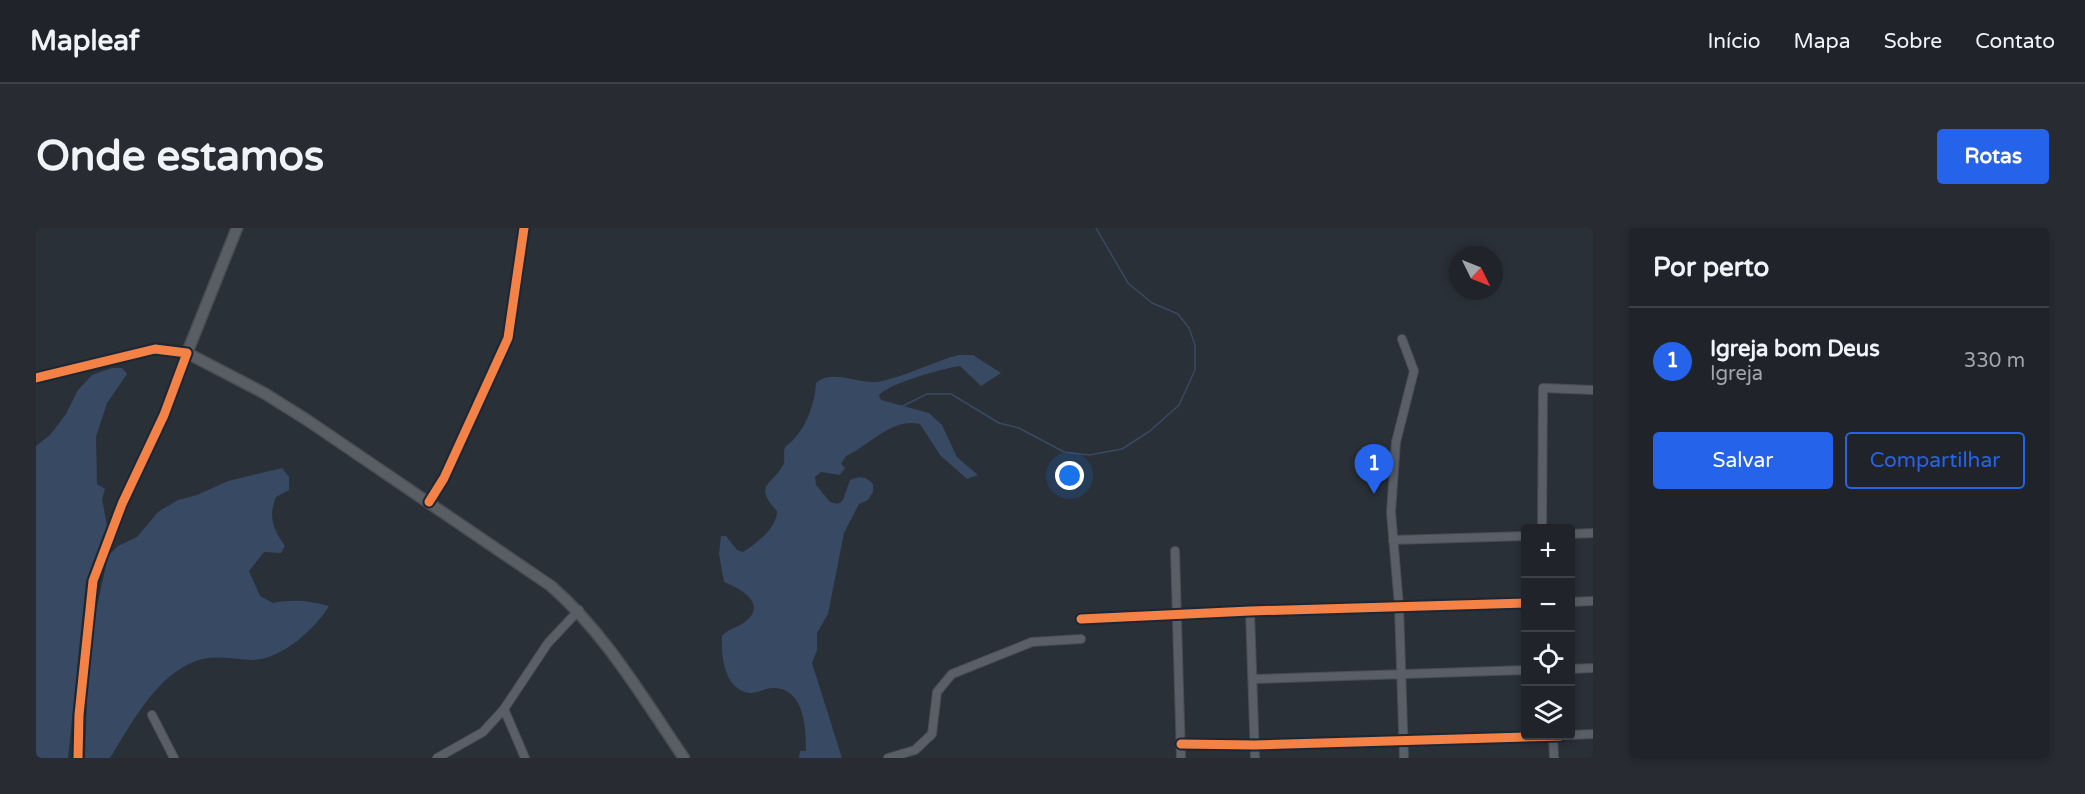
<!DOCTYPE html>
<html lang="pt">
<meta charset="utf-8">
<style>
:root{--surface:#20242a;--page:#282c32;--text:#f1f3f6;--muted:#a2a4a8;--line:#3d4147;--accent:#2563eb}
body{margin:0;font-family:"Varela Round",sans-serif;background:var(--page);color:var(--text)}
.controls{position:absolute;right:18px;bottom:18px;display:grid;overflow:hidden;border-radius:6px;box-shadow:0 3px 9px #0003}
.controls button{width:54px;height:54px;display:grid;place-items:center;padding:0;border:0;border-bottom:2px solid var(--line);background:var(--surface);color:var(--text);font:30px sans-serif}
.compass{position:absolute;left:1413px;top:18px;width:54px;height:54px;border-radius:50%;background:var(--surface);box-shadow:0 3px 9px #0003;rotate:133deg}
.you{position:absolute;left:1034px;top:248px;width:21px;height:21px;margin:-15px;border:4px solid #fff;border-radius:50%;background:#1a73e8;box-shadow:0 0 0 9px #1a73e833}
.badge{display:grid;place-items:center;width:39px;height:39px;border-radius:50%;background:var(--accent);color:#fff;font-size:20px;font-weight:700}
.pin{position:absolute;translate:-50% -50px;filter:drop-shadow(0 2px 3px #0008)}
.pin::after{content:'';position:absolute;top:32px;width:21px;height:18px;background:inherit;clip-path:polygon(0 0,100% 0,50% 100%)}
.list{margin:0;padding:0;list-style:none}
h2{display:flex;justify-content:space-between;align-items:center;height:78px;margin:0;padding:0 24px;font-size:26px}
h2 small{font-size:20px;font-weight:400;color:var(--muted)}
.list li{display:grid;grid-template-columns:39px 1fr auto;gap:18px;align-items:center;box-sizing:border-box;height:108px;padding:0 24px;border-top:2px solid var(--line)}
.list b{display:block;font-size:22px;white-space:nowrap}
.list p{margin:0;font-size:20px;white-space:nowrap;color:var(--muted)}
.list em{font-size:20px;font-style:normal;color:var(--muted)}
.actions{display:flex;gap:12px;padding:18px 24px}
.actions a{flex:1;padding:14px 0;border:2px solid var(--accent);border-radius:6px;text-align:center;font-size:21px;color:var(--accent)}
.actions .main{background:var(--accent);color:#fff}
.icon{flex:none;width:33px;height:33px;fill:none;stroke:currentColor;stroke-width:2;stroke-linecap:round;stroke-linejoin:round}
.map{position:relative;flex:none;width:1557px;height:530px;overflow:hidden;border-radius:6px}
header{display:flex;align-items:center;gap:36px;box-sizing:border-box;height:84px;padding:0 30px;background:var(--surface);border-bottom:2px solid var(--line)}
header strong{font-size:28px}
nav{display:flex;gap:33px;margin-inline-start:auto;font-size:21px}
.intro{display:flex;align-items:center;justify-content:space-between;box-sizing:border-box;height:144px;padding:0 36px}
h1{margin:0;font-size:42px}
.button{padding:15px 27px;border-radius:6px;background:var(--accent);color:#fff;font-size:21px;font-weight:700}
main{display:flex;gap:36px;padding:0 36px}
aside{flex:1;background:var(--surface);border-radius:6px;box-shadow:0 3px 9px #0003}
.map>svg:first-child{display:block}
.water{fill:#384963}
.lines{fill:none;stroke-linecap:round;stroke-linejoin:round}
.stream{stroke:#384963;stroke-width:1.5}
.minor-casing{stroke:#484c53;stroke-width:10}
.secondary-casing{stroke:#484c53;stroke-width:13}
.minor{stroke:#5a5e66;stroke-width:8}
.secondary{stroke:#595d64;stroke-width:10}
.cycleway-casing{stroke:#1d2633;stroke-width:13}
.cycleway{stroke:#f48246;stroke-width:9}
</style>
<header>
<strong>Mapleaf</strong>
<nav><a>Início</a><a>Mapa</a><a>Sobre</a><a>Contato</a></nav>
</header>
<div class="intro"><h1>Onde estamos</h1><a class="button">Rotas</a></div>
<main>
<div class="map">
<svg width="1557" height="530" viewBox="0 0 1557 530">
<rect width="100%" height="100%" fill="#2a3038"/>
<!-- water -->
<path class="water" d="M923 127H937L965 145 945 158 924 138C908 140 852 156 843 167L845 172 893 185 906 197 921 229 942 247 931 251 904 227 884 196C856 189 834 217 810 228L805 236 809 240 804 247 785 244 779 249 780 257 794 274 802 276 807 272 814 252C824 248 829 248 837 256V264L832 272 823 276 808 305 792 386 781 405V422L776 435 806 530H763L764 523H770C770 501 769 460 737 460 729 460 722 465 714 465 688 462 685 428 686 408 692 401 699 400 706 396 734 377 706 361 688 354L683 326 685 308H690L701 322 707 324C720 316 741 300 741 283 716 256 737 257 747 237 750 232 746 224 750 218 768 206 779 177 780 155 796 141 821 155 839 154 862 152 898 133 923 127Z
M76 140H86L91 146 71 175 60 209 61 256 69 261 66 271 71 297 50 353 32 530H0V218L14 207 30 186 42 162 56 147Z
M246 240 253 249V262L240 269C232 289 237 301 249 318L245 325 228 324 213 343 224 368 237 375C257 371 274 373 293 378 279 401 245 432 216 432 194 431 174 425 153 436 117 453 94 498 74 530H49L51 470 59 388 72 328 82 318 101 309 122 284 142 272 161 267 192 253Z"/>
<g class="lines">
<!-- stream -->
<path class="stream" d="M867 178 891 166H915L963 195 983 200 1028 224 1053 227 1086 221 1114 203 1143 177 1159 142V117L1153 100 1142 86 1116 75 1092 55 1060 0"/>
<!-- minor casing -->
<g class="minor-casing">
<path id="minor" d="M1366 111 1378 143 1360 214 1355 284 1363 378 1368 530
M0 150 119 121 151 125 128 187 86 276 57 353 43 487 42 530
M393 274 408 250 472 110 488 0
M1506 301 1507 160 1557 162
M1534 306 1557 305
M1357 312 1490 308
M1139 323 1145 530
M1534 374 1557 373
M1214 383 1219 530
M1045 391 1214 383 1490 375
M1534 441 1557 440
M1218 451 1490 442
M468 481 489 530
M116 487 138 530
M1534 507 1557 506
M1517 508 1518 530
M1145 516 1219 517 1525 508
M401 530 447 504 468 481 512 415 543 382
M852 530 879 522 896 506 901 464 916 446 996 414 1045 411"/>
</g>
<!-- secondary casing -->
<g class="secondary-casing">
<path id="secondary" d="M201 0 151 125 228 165 271 192 515 358C570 406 607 470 648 530"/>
</g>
<!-- minor -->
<use href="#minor" class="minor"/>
<!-- secondary -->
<use href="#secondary" class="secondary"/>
<!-- cycleway casing -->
<g class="cycleway-casing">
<path id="cycleway" d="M0 150 119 121 151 125 128 187 86 276 57 353 43 487 42 530
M393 274 408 250 472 110 488 0
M1045 391 1214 383 1490 375
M1145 516 1219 517 1525 508"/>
</g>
<!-- cycleway -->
<use href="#cycleway" class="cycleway"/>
</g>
</svg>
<div class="controls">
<button>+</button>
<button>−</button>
<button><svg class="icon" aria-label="locate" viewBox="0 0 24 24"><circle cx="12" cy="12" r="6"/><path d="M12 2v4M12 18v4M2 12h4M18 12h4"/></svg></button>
<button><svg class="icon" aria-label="layers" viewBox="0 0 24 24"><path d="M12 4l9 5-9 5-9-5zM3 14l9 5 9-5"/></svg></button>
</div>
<svg class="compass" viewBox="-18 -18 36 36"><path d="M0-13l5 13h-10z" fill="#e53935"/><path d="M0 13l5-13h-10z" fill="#a2a4a8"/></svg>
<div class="you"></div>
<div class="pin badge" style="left:1338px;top:266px">1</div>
</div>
<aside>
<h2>Por perto<small></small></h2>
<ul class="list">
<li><span class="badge">1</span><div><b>Igreja bom Deus</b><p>Igreja</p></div><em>330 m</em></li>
</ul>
<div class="actions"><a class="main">Salvar</a><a>Compartilhar</a></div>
</aside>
</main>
